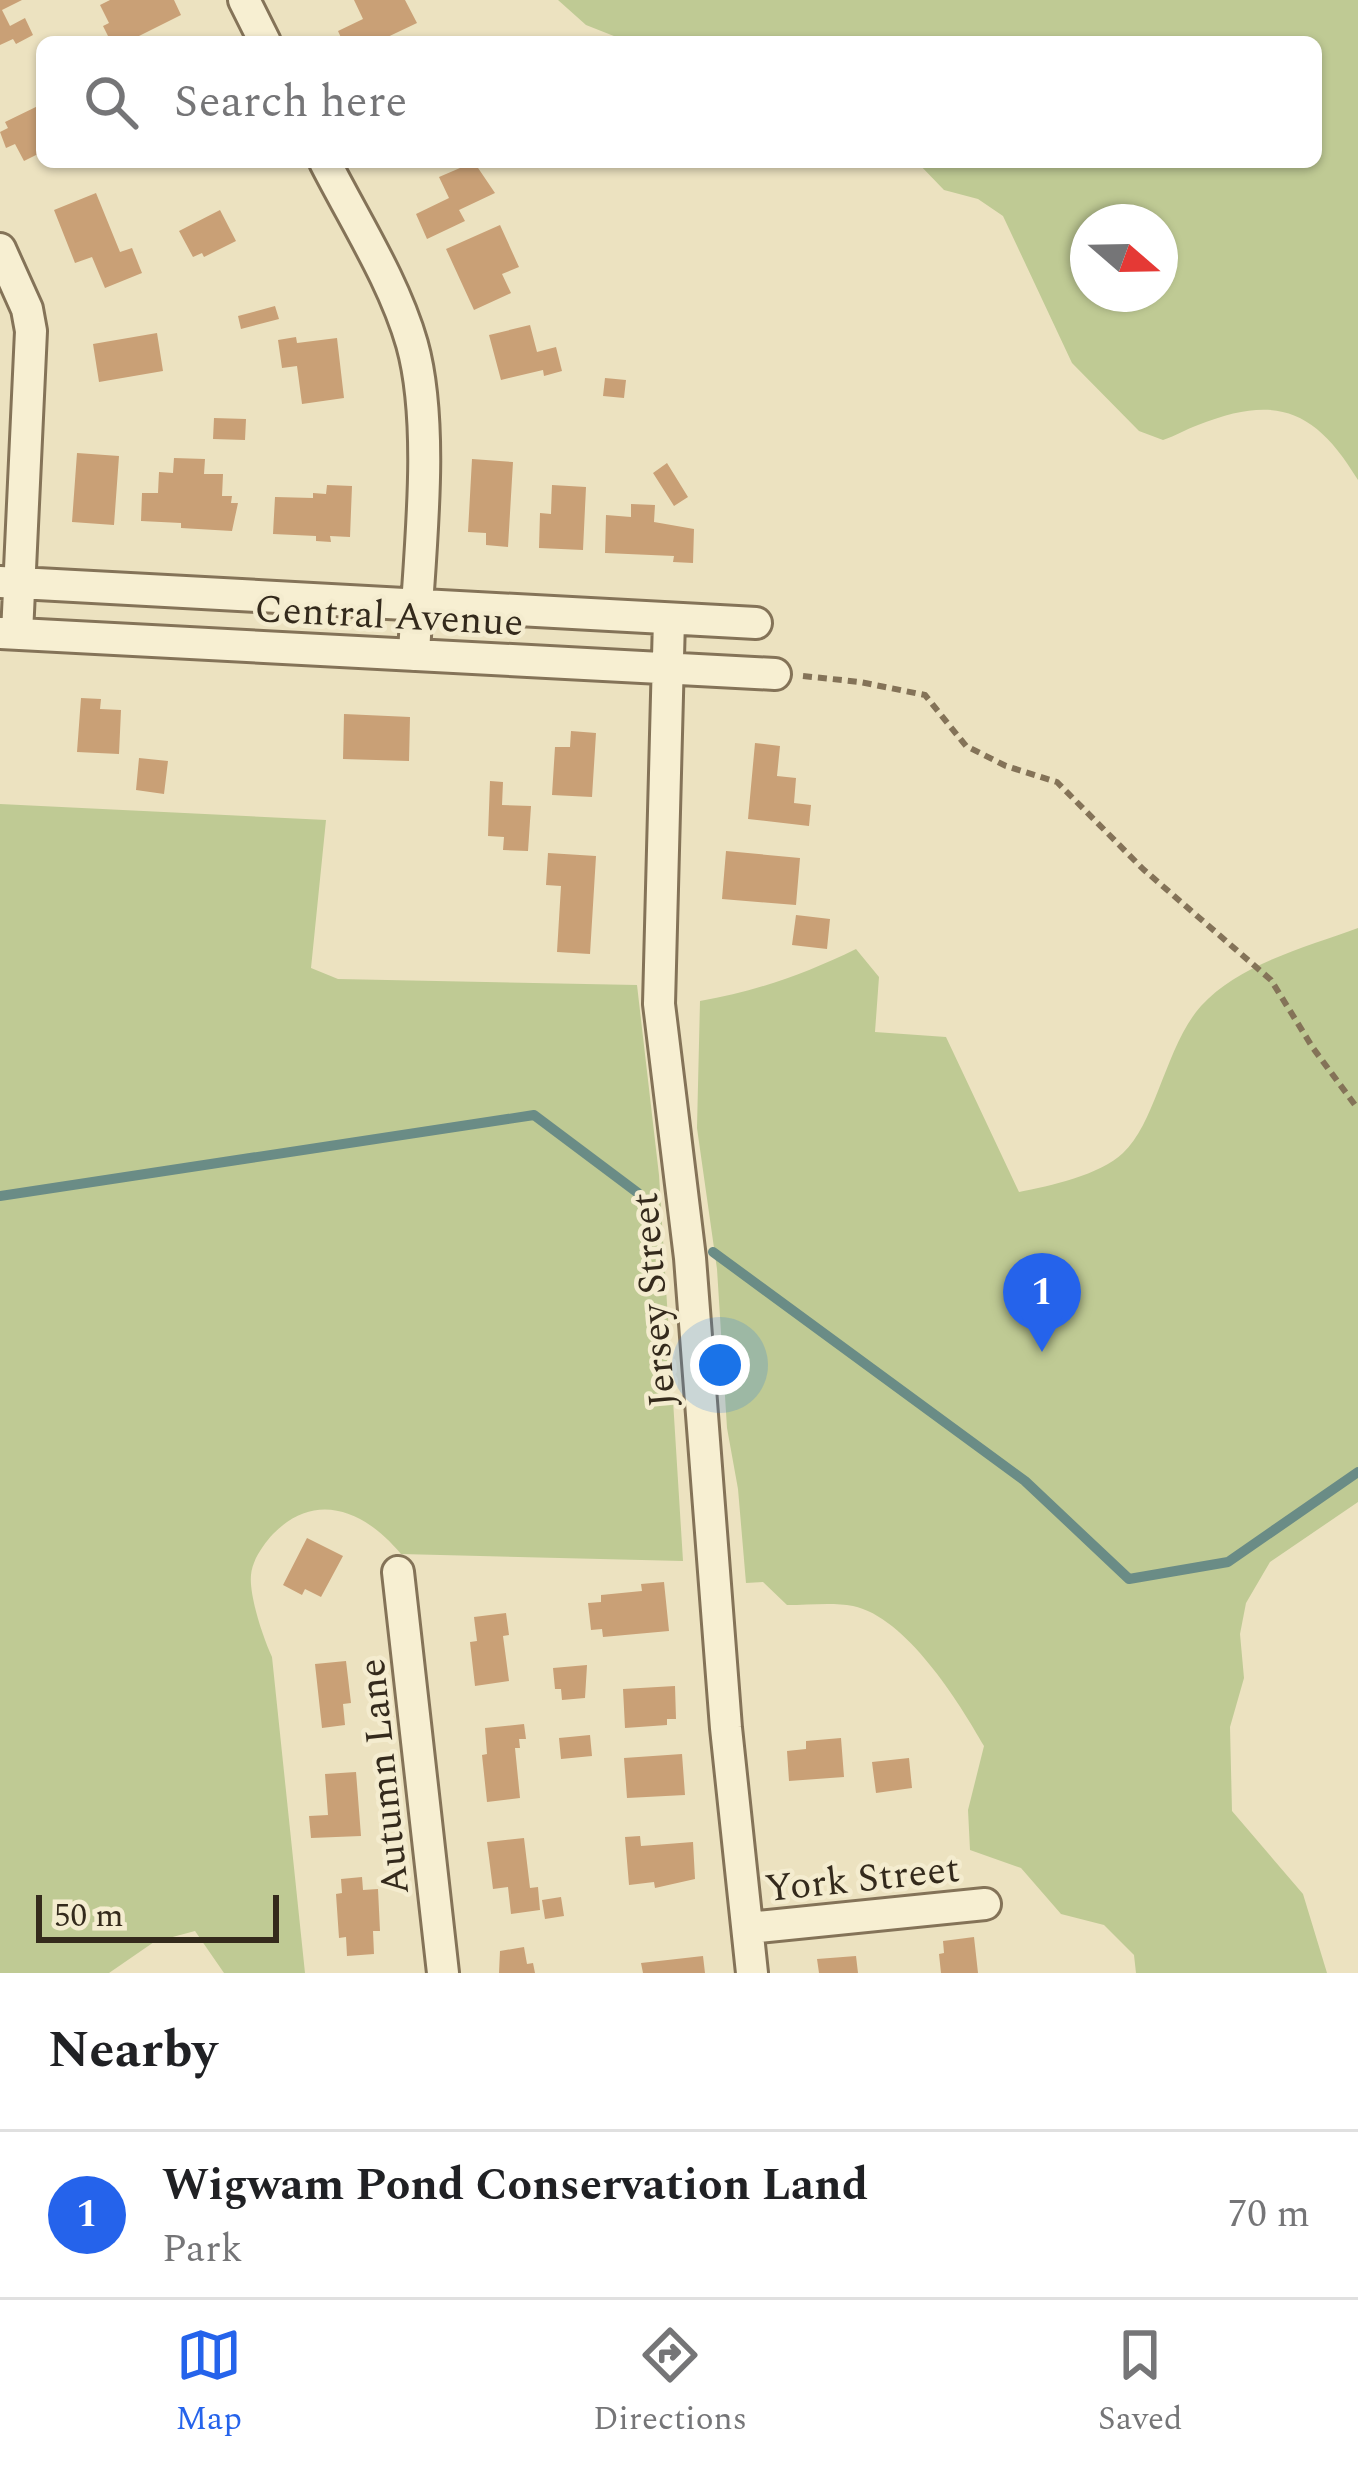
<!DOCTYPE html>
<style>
:root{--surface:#fff;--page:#f6f6f6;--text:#202124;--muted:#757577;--line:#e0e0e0;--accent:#2563eb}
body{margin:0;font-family:Spectral,serif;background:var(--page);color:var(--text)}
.compass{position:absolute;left:1070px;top:204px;width:108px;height:108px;border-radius:50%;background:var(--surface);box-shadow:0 3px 9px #0004;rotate:110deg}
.scale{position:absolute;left:36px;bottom:30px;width:243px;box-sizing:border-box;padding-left:12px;border:6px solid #342a1c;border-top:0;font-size:33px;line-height:42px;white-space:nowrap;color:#342a1c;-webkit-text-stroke:9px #f4eccf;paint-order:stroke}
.you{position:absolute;left:720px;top:1365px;width:42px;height:42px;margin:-30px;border:9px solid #fff;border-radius:50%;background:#1a73e8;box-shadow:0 0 0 18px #1a73e833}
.badge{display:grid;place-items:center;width:78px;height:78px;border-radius:50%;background:var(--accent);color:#fff;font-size:39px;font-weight:700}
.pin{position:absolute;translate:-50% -99px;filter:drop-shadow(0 3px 6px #0008)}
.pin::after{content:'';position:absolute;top:63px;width:42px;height:36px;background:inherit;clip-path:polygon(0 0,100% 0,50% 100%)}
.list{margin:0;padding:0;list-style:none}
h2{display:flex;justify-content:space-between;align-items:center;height:156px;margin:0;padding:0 48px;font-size:51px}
h2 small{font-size:39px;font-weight:400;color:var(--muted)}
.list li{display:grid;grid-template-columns:78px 1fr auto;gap:36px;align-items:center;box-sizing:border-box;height:168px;padding:0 48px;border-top:3px solid var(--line)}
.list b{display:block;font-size:45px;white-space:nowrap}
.list p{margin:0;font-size:39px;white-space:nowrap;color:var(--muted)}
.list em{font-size:39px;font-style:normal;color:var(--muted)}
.icon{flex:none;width:66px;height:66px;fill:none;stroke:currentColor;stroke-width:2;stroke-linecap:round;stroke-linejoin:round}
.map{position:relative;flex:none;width:1358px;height:1973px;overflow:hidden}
.search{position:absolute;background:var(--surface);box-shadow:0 3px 9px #0004;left:36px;right:36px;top:36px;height:132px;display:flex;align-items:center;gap:30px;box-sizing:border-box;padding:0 42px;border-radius:18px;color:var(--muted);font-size:45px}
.sheet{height:324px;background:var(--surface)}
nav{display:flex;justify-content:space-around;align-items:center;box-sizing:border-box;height:168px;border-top:3px solid var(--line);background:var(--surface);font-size:33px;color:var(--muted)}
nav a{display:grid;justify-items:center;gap:6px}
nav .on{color:var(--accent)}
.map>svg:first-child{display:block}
.green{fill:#bfca94;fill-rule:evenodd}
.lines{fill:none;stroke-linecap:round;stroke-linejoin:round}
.stream{stroke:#6a8c86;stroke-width:10}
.building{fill:#c9a076}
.minor-casing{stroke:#847358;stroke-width:36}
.path{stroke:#847358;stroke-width:6;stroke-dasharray:9 6;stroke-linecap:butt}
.minor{stroke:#f7efd2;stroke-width:30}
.labels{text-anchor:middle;stroke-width:9;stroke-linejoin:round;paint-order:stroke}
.street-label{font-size:39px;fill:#342a1c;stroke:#f4eccf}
</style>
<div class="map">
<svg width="1358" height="1973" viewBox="0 0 1358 1973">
<rect width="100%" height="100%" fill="#ece2c0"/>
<!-- green -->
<path class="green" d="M558 0H1358V480C1315 409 1276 394 1198 425 1186 429 1176 436 1163 440L1139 431 1072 363 1003 216 978 199 944 190 917 162H1316V42H629L586 25ZM1088 222H1160V294H1088Z
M0 804 326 820 311 968 338 979 637 985 659 1175 683 1561 401 1554C366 1512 317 1489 273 1534 264 1544 252 1560 251 1575 249 1596 263 1637 272 1657L305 1973H224L195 1931 154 1942 109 1973H0Z
M1358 928V1502L1270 1562 1246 1603 1240 1634 1244 1678 1230 1727 1232 1811 1303 1894 1327 1973H1136L1134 1955 1104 1925 1061 1914 1021 1868 970 1850 968 1810 984 1746C959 1702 906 1617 853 1606 833 1602 808 1605 787 1605L763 1582 746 1583 738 1489 727 1428 717 1269 697 1128 700 1001C757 991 805 974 856 949L879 977 875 1032 946 1037 1019 1192C1050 1186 1100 1175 1123 1153 1156 1123 1166 1045 1201 1006 1239 964 1307 947 1358 928Z"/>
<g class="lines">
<!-- stream -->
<path class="stream" d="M0 1196 534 1115 638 1193
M713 1252 1025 1481 1129 1579 1228 1562 1358 1472"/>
</g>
<!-- building -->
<path class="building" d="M0 0H22L2 10 10 26 25 18 33 35 16 44 13 39 0 45Z
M110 0H174L181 15 127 42H111L103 26 109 23 100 5Z
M354 0H405L417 23 377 42H343L338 31 363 19Z
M42 104V152L24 161 15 144 6 148 0 132 8 128 5 122Z
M474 162 495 193 459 210 465 221 427 239 416 214 449 198 439 177Z
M96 193 120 252 132 248 142 273 105 288 92 257 75 263 54 210Z
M220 210 236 241 204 257 202 253 193 257 179 231Z
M500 225 519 267 502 274 511 293 474 310 446 249Z
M275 306 279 319 241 329 238 316Z
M530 325 537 352 556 347 562 371 544 376 543 370 501 380 489 335Z
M157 333 163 371 99 382 93 344Z
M296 337 297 343 337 338 344 398 302 404 297 366 282 368 278 340Z
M605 378 626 380 624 398 603 396Z
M214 418 246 419 245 440 213 439Z
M77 453 119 456 114 525 72 522Z
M174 458 205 459 204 474H223L222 496H232L231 503H238L232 531 181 528V523L141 521 142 493H158L159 472 173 473Z
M472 459 513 462 508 547 486 545V533L468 532Z
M667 463 688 497 674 506 653 473Z
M327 485 352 486 350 537 330 536 331 542 316 541V536L273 534 275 497 313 498V493L326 494Z
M552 485 586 487 583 550 539 548 540 513 551 514Z
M631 504 655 505 654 522 694 529 693 563 673 562 674 556 605 553 606 515 631 517Z
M81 698 101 699 100 709 121 710 119 754 77 752Z
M344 714 410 717 409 761 343 759Z
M571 731 596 733 592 797 552 795 555 747H570Z
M755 743 780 746 777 776 796 778 794 803 811 805 809 826 748 819Z
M139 758 168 761 164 794 136 790Z
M490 781 503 782 502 805 531 806 528 851 503 850 504 837 488 836Z
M726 851 800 858 796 905 722 899Z
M548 853 596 856 590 954 557 952 561 886 546 885Z
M796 915 830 919 827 949 792 945Z
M307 1538 343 1556 321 1597 305 1589 302 1595 283 1585Z
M664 1582 669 1631 603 1637 602 1629 591 1630 588 1603 601 1602V1595L642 1591 641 1584Z
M506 1613 509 1635 503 1636 509 1681 475 1686 470 1642 477 1641 474 1617Z
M346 1661 351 1703 343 1704 345 1725 322 1728 315 1664Z
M587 1665 585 1698 562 1700 561 1689H555L553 1668Z
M675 1686 676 1719H667V1725L625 1728 623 1689Z
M524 1724 526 1739H519L520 1748H515L520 1798 487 1802 482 1755 487 1754 485 1728Z
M590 1735 592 1756 561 1759 559 1738Z
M841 1738 844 1777 789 1781 787 1751 806 1749V1741Z
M682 1754 685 1795 627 1798 624 1758Z
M909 1758 912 1788 876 1793 872 1762Z
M356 1772 361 1836 311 1838 309 1816 328 1815 325 1774Z
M640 1836 641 1846 693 1842 695 1879 655 1888 654 1882 629 1885 625 1837Z
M524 1838 530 1888 538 1887 540 1910 511 1914 508 1887 493 1889 487 1842Z
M362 1877 363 1890 378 1889 380 1931H373L374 1954 347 1956 346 1937 339 1938 336 1894 342 1893 341 1879Z
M561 1897 564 1916 545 1919 542 1900Z
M974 1937 978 1973H941L939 1954 944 1953 943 1941Z
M524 1947 527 1964 533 1963 535 1973H499L500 1951Z
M703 1956 705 1973H643L641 1963Z
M856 1956 858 1973H819L817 1959Z"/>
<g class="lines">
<!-- minor casing -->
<g class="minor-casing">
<path id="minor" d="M244 0 265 42
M325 162C355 221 394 281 412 344 436 430 418 564 414 655
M0 249 27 309 31 331 17 634
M0 582 756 623
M669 619 659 1004 690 1258 726 1728 752 1973
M0 633 775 674
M398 1572 443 1973
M748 1928 985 1904"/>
</g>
<!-- path -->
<path class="path" d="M803 676 860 682 925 695 966 746 1006 766 1057 782 1143 869 1271 980 1313 1048 1358 1109"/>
<!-- minor -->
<use href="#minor" class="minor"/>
</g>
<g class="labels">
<!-- street labels -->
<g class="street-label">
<text transform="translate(389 614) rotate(3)" y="14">Central Avenue</text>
<text transform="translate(652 1300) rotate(-95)" y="14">Jersey Street</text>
<text transform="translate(382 1777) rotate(-96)" y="14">Autumn Lane</text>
<text transform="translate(862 1877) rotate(-6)" y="14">York Street</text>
</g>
</g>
</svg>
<svg class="compass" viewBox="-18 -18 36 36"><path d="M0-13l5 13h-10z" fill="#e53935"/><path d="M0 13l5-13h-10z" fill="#757577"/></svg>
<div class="scale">50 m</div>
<div class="you"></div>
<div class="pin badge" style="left:1042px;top:1352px">1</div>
<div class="search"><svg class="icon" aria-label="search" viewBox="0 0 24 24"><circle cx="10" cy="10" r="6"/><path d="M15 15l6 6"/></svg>Search here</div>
</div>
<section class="sheet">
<h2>Nearby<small></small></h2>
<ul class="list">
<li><span class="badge">1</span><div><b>Wigwam Pond Conservation Land</b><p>Park</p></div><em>70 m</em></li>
</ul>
</section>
<nav>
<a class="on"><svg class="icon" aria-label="map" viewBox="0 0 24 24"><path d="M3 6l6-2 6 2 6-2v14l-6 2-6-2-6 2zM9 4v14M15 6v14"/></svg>Map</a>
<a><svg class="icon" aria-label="directions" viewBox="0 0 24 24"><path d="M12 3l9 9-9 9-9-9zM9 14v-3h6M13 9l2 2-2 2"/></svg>Directions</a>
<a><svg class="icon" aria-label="saved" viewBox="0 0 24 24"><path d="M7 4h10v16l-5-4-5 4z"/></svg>Saved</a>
</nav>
